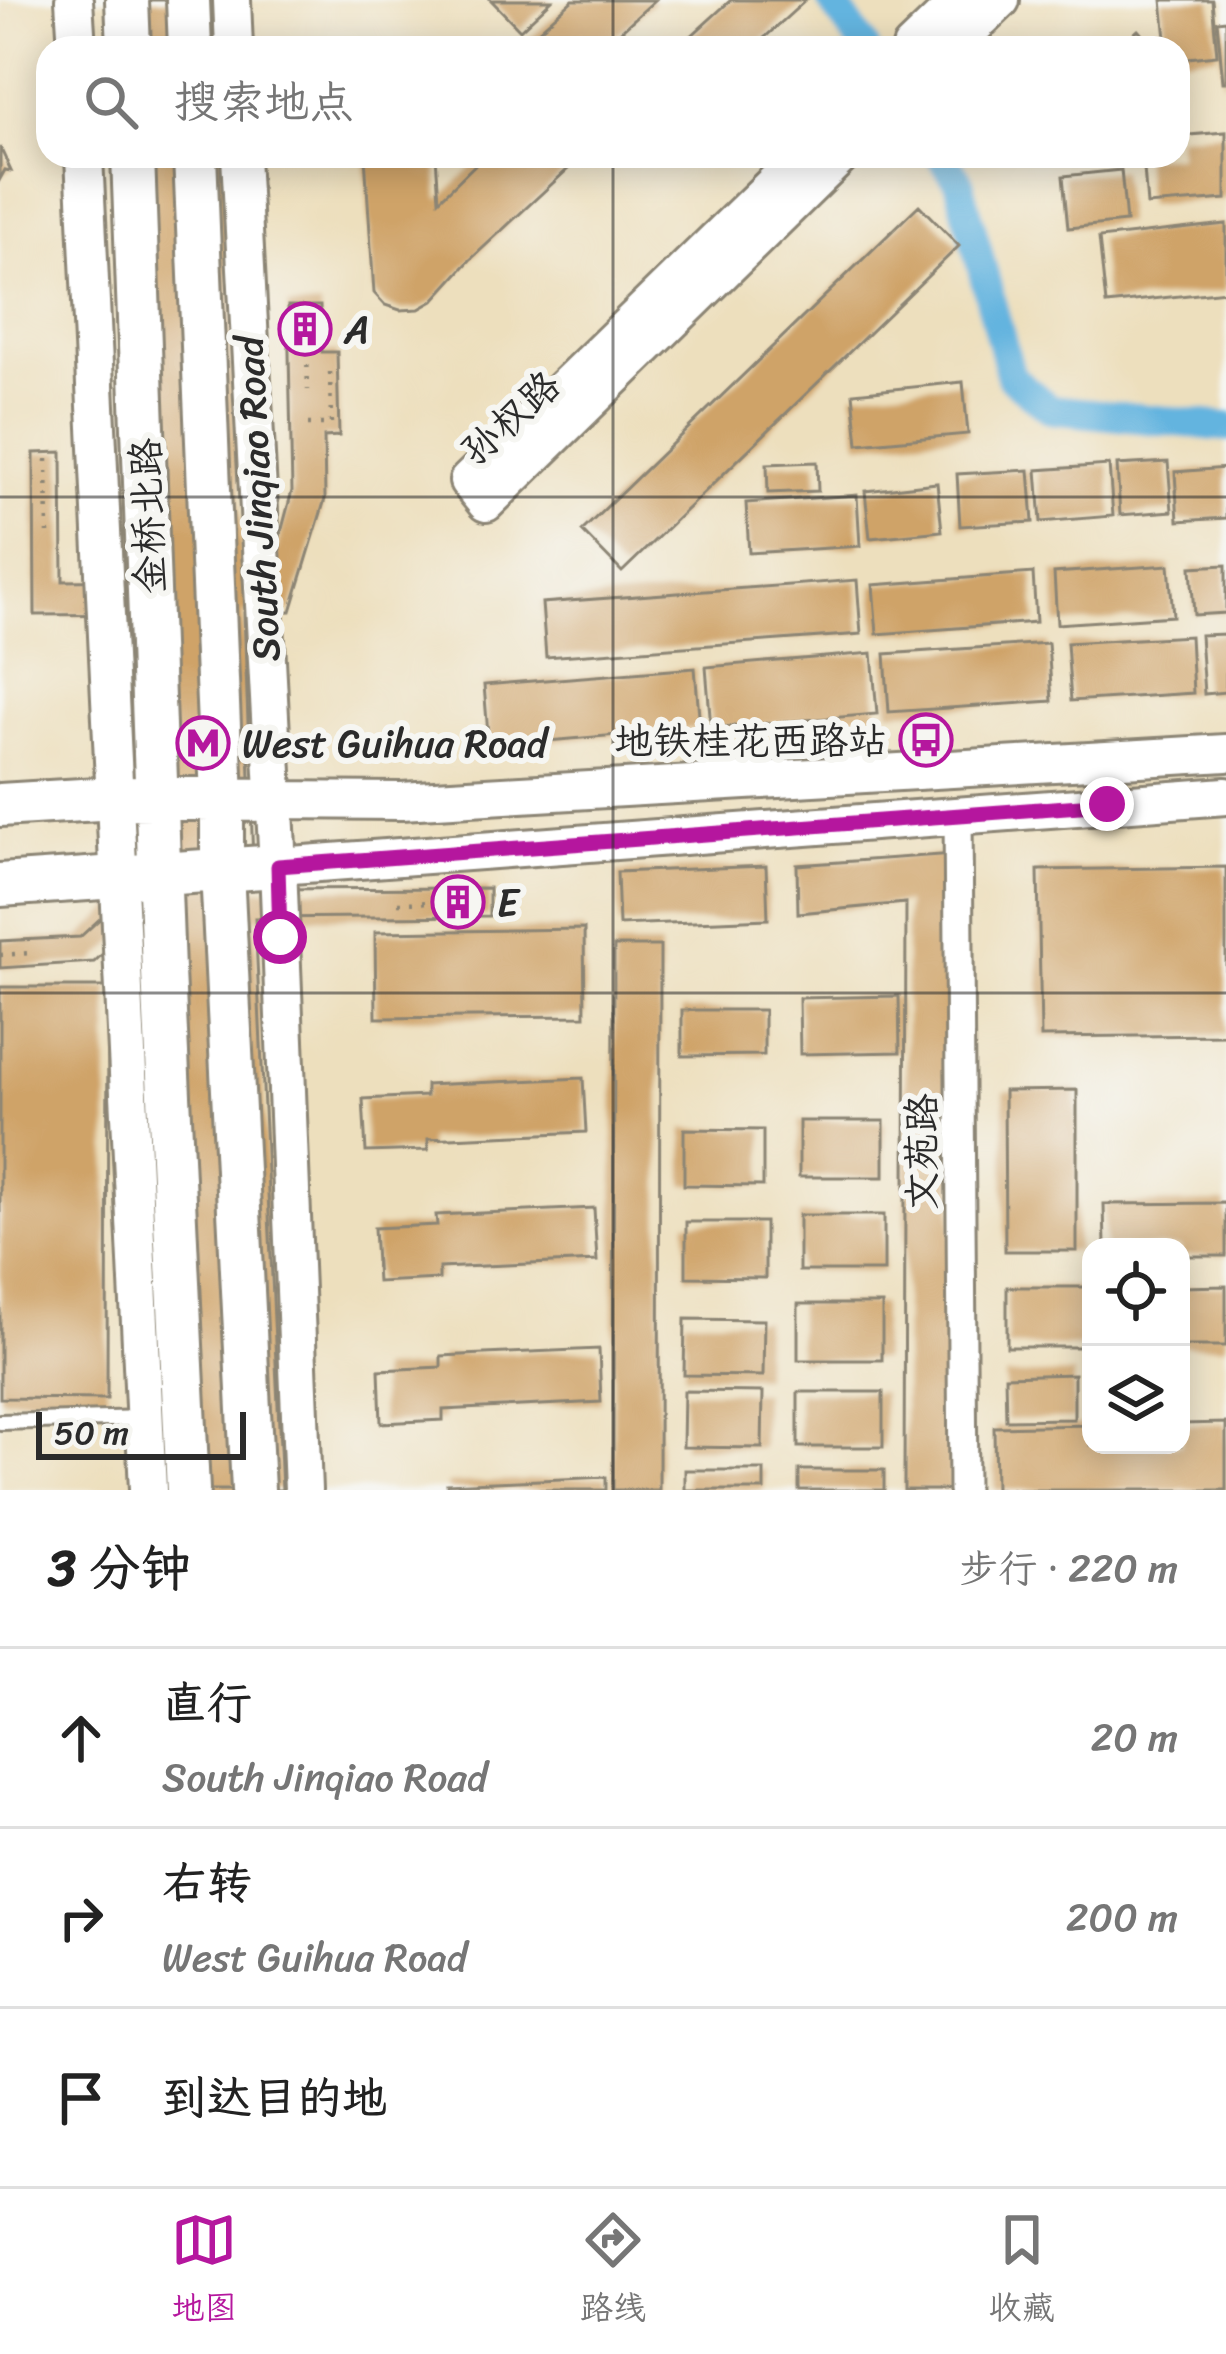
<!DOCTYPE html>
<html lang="zh">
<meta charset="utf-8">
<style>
:root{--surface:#fff;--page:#f2f2f2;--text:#222;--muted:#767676;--line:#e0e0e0;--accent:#b5179e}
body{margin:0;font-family:Sriracha,"LXGW WenKai TC",sans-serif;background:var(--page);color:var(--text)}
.controls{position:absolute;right:36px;bottom:36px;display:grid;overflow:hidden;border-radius:24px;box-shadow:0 6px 30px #0003}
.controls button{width:108px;height:108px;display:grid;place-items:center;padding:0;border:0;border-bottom:3px solid var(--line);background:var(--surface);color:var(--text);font:60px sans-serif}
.scale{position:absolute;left:36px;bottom:30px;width:210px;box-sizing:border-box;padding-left:12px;border:6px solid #2b2b2b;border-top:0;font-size:33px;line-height:42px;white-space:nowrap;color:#2b2b2b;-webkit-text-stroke:9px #f6f6f2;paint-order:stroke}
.stop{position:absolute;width:36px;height:36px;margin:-27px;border:9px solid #b5179e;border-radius:50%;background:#fff}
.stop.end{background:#b5179e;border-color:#fff;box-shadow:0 3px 12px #0008}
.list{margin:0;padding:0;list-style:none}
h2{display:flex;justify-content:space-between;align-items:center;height:156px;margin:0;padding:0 48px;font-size:51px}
h2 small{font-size:39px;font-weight:400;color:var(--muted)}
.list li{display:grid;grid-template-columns:78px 1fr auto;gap:36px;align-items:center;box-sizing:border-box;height:180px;padding:0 48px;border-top:3px solid var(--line)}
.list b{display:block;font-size:45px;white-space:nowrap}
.list p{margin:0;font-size:39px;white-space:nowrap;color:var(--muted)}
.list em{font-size:39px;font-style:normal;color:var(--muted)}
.icon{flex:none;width:66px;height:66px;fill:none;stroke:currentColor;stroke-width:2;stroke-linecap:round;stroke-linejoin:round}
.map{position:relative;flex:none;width:1226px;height:1490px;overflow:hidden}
.search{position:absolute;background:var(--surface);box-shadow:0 6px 30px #0003;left:36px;right:36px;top:36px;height:132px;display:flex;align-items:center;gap:30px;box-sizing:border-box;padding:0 42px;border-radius:36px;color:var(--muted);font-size:45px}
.sheet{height:696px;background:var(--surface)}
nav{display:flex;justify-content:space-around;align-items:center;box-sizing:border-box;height:168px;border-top:3px solid var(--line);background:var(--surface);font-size:33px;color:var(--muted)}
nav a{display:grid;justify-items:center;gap:6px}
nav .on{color:var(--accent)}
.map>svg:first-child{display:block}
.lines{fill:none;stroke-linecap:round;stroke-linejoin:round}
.canal{stroke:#64b4df;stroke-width:30}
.building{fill:#cfa368}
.lane-casing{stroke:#8c8574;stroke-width:20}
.street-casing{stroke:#8c8574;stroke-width:33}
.secondary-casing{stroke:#8c8574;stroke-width:42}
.primary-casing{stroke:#8c8574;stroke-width:48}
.path{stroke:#8c8574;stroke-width:4.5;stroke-dasharray:3 9;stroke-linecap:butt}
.lane{stroke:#fff;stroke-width:14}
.street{stroke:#fff;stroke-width:27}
.secondary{stroke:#fff;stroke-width:36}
.primary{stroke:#fff;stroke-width:42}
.route{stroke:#b5179e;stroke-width:15}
.grid{fill:none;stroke:#2b2b2b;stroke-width:3;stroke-opacity:0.55}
.labels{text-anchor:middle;stroke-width:12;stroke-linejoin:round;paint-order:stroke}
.poi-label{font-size:39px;fill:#2b2b2b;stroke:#f6f6f2;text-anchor:start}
.street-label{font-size:39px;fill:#2b2b2b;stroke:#f6f6f2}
</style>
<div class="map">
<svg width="1226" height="1490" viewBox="0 0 1226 1490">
<rect width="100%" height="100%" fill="#f6f6f2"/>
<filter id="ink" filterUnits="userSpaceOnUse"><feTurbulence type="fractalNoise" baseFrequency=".00833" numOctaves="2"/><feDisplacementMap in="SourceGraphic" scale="24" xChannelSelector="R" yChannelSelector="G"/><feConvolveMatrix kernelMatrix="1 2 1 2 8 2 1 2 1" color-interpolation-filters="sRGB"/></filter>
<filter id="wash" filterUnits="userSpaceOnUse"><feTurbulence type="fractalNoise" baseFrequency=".004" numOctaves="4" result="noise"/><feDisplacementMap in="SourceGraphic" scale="48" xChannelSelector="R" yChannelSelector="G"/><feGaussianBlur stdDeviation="2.7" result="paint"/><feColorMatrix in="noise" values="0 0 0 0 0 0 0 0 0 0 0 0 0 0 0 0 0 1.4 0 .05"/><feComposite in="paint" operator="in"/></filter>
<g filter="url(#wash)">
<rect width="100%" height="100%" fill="#eddfbd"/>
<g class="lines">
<!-- canal -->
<path class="canal" d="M831 0 865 48
M941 156 959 182 1011 377 1050 409 1226 427"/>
</g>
<g id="blocks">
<!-- building -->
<path class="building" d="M125 0H219L221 48H127Z
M491 0H552L520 30Z
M573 0H655L602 48H536L528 40Z
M731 0H806L753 48H678Z
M1162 0H1212L1217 55 1178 59V48H1167Z
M1226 20V82H1223L1217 21Z
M1138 30 1154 48H1117Z
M1226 132V199L1147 205 1143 156H1178V136Z
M0 147 11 171 5 170 0 179Z
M131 156H226L243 578H269L292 491 288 306H320L322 352H337L339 436 324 437 325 499 291 611 244 613 254 889 489 888V916L255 918 282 1490H187L158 921 136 922 94 962 0 968V941L80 937 127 894 157 892 146 614 35 615 34 453 62 452 63 581 146 580Z
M365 156H436L439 200 484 156H555L568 169 470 260 433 301 419 309 400 310 385 305 374 293Z
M1121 170 1126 222 1068 228 1063 176Z
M919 205 959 246 622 572 582 531Z
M1226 224V291L1106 304 1099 238Z
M963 382 968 434 858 444 853 393Z
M817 462 818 491 768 493 767 464Z
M1168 462 1172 511 1120 515 1117 465Z
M1109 465 1113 516 1041 522 1037 470Z
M1226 468V518L1178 521 1175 472Z
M1029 470 1033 522 960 526 957 474Z
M937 483 942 531 870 538 865 491Z
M857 495 860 546 749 553 746 503Z
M1169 565 1173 616 1057 624 1054 573Z
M1226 565V613L1194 615 1191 567Z
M1033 573 1036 622 877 634 873 585Z
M857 580 861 634 546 657 542 603Z
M1226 634V692L1204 694 1200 635Z
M1190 636 1193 693 1071 701 1067 643Z
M1048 643 1052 701 889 712 885 654Z
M872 653 877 714 711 728 706 667Z
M695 668 700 728 489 746 484 685Z
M954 854 951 1490H904L906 903 798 913 797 865Z
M766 866 768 919 619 925 617 872Z
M1226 867V1035L1041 1037 1038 870Z
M584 929 585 1016 376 1018 375 932Z
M614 946H660L659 1490H613Z
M0 987H108L107 1399 0 1398Z
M899 996 900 1052 800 1054 799 998Z
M682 1010H764V1055L682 1056Z
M583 1078 586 1132 428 1139V1150L366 1152 363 1099 426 1096V1085Z
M1077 1090V1251H1005L1004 1091Z
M799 1121H884V1177H799Z
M684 1129 763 1130V1186L684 1185Z
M1226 1203V1256H1181V1247H1105L1104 1204Z
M594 1208 597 1261 439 1268V1279L377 1282 374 1228 437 1225 436 1215Z
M799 1215H884V1271H799Z
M686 1222H765V1278L686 1277Z
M1226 1286V1346H1181V1287Z
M1007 1287H1091V1347H1007Z
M798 1304H882V1360H798Z
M685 1319 764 1320 763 1376 684 1375Z
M599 1349 601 1402 443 1410V1420L381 1423 379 1370 441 1367V1356Z
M1074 1374V1419L1006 1420 1005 1376Z
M684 1391 763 1392 762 1448 683 1447Z
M798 1392H883V1447H798Z
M1226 1423V1490H995L994 1427 1091 1425V1445H1181V1424Z
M685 1470H764V1490H685Z
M799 1470H884V1490H799Z
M606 1477V1490H448L447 1484Z"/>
</g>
</g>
<g filter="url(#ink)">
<use href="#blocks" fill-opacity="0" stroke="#8c8574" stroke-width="3"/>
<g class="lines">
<!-- lane casing -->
<g class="lane-casing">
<path id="lane" d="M0 1422 145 1418"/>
</g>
<!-- street casing -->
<g class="street-casing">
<path id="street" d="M958 814 963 1490"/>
</g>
<!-- secondary casing -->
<g class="secondary-casing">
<path id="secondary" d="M74 0 77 48
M232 0 234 48
M911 48 961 0
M951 48 1001 0
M84 156 148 1490
M240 156 278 866 303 1490
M802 156 468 481 486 503 841 156
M272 800 401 801 1226 753
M278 866 1226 796"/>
</g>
<!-- primary casing -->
<g class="primary-casing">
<path id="primary" d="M127 0 129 48
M188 0 190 48
M133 156 163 971 188 1490
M195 156 222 798V871L253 1490
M0 805 115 798 272 800
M0 885 278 866"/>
</g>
<!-- path -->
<path class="path" d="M306 317 308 390
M308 424H331L330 370
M47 459 48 533
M398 903 479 901
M0 955 32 953"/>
<!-- lane -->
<use href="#lane" class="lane"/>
<!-- street -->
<use href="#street" class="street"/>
<!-- secondary -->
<use href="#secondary" class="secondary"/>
<!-- primary -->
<use href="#primary" class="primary"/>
</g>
</g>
<g class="lines" filter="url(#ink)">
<!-- route -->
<path class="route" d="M280 937 278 866 1107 804"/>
</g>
<!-- grid -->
<path class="grid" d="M613 0V48M613 156V1490M0 497H1226M0 993H1226"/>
<!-- icons -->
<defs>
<g id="building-ring" transform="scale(2.7)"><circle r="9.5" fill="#f6f6f2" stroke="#b5179e" stroke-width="1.5"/><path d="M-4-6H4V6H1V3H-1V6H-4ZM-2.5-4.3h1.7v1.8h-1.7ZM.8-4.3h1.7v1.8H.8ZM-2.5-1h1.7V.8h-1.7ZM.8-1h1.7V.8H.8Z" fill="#b5179e"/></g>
<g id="bus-ring" transform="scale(2.7)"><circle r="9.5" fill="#f6f6f2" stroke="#b5179e" stroke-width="1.5"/><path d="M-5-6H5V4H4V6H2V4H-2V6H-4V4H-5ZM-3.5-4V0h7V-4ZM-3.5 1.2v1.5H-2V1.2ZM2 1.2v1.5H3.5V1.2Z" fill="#b5179e"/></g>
<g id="metro-ring" transform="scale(2.7)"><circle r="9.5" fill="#f6f6f2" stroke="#b5179e" stroke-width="1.5"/><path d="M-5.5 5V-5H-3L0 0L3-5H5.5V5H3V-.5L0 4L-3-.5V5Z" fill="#b5179e"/></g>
</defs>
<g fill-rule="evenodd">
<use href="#building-ring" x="305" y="329"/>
<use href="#bus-ring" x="926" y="740"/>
<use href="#metro-ring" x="203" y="743"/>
<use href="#building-ring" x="458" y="902"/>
</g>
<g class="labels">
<!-- poi labels -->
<g class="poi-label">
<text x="344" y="343">A</text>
<text x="887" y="754" text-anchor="end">地铁桂花西路站</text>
<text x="242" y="757">West Guihua Road</text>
<text x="497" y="916">E</text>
</g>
<!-- street labels -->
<g class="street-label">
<text transform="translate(510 417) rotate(-42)" y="14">孙权路</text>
<text transform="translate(257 499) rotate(-93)" y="14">South Jinqiao Road</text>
<text transform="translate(147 516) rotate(-92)" y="14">金桥北路</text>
<text transform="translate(921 1152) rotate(-90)" y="14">文苑路</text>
</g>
</g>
</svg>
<div class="controls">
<button><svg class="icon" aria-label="locate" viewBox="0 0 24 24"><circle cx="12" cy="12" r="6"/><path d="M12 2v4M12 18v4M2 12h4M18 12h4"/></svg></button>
<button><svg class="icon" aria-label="layers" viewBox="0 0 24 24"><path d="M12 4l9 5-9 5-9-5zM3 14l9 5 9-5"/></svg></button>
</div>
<div class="scale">50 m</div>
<div class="stop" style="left:280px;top:937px"></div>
<div class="stop end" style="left:1107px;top:804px"></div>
<div class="search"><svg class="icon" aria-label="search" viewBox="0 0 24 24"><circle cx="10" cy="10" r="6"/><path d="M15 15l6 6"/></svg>搜索地点</div>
</div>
<section class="sheet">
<h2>3 分钟<small>步行 · 220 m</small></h2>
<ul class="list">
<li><svg class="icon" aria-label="ahead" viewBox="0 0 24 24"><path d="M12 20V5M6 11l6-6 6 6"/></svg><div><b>直行</b><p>South Jinqiao Road</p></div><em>20 m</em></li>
<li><svg class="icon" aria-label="right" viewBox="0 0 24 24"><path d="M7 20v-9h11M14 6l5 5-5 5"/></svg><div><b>右转</b><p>West Guihua Road</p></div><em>200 m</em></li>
<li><svg class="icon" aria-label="arrive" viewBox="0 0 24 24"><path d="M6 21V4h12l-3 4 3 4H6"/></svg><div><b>到达目的地</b></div></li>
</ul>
</section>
<nav>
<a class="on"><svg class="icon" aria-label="map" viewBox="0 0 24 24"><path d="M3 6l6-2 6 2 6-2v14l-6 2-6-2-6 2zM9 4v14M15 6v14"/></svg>地图</a>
<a><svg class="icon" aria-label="directions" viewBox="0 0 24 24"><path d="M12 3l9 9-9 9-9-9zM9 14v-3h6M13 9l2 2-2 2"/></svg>路线</a>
<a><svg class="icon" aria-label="saved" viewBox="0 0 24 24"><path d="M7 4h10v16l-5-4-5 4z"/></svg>收藏</a>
</nav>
